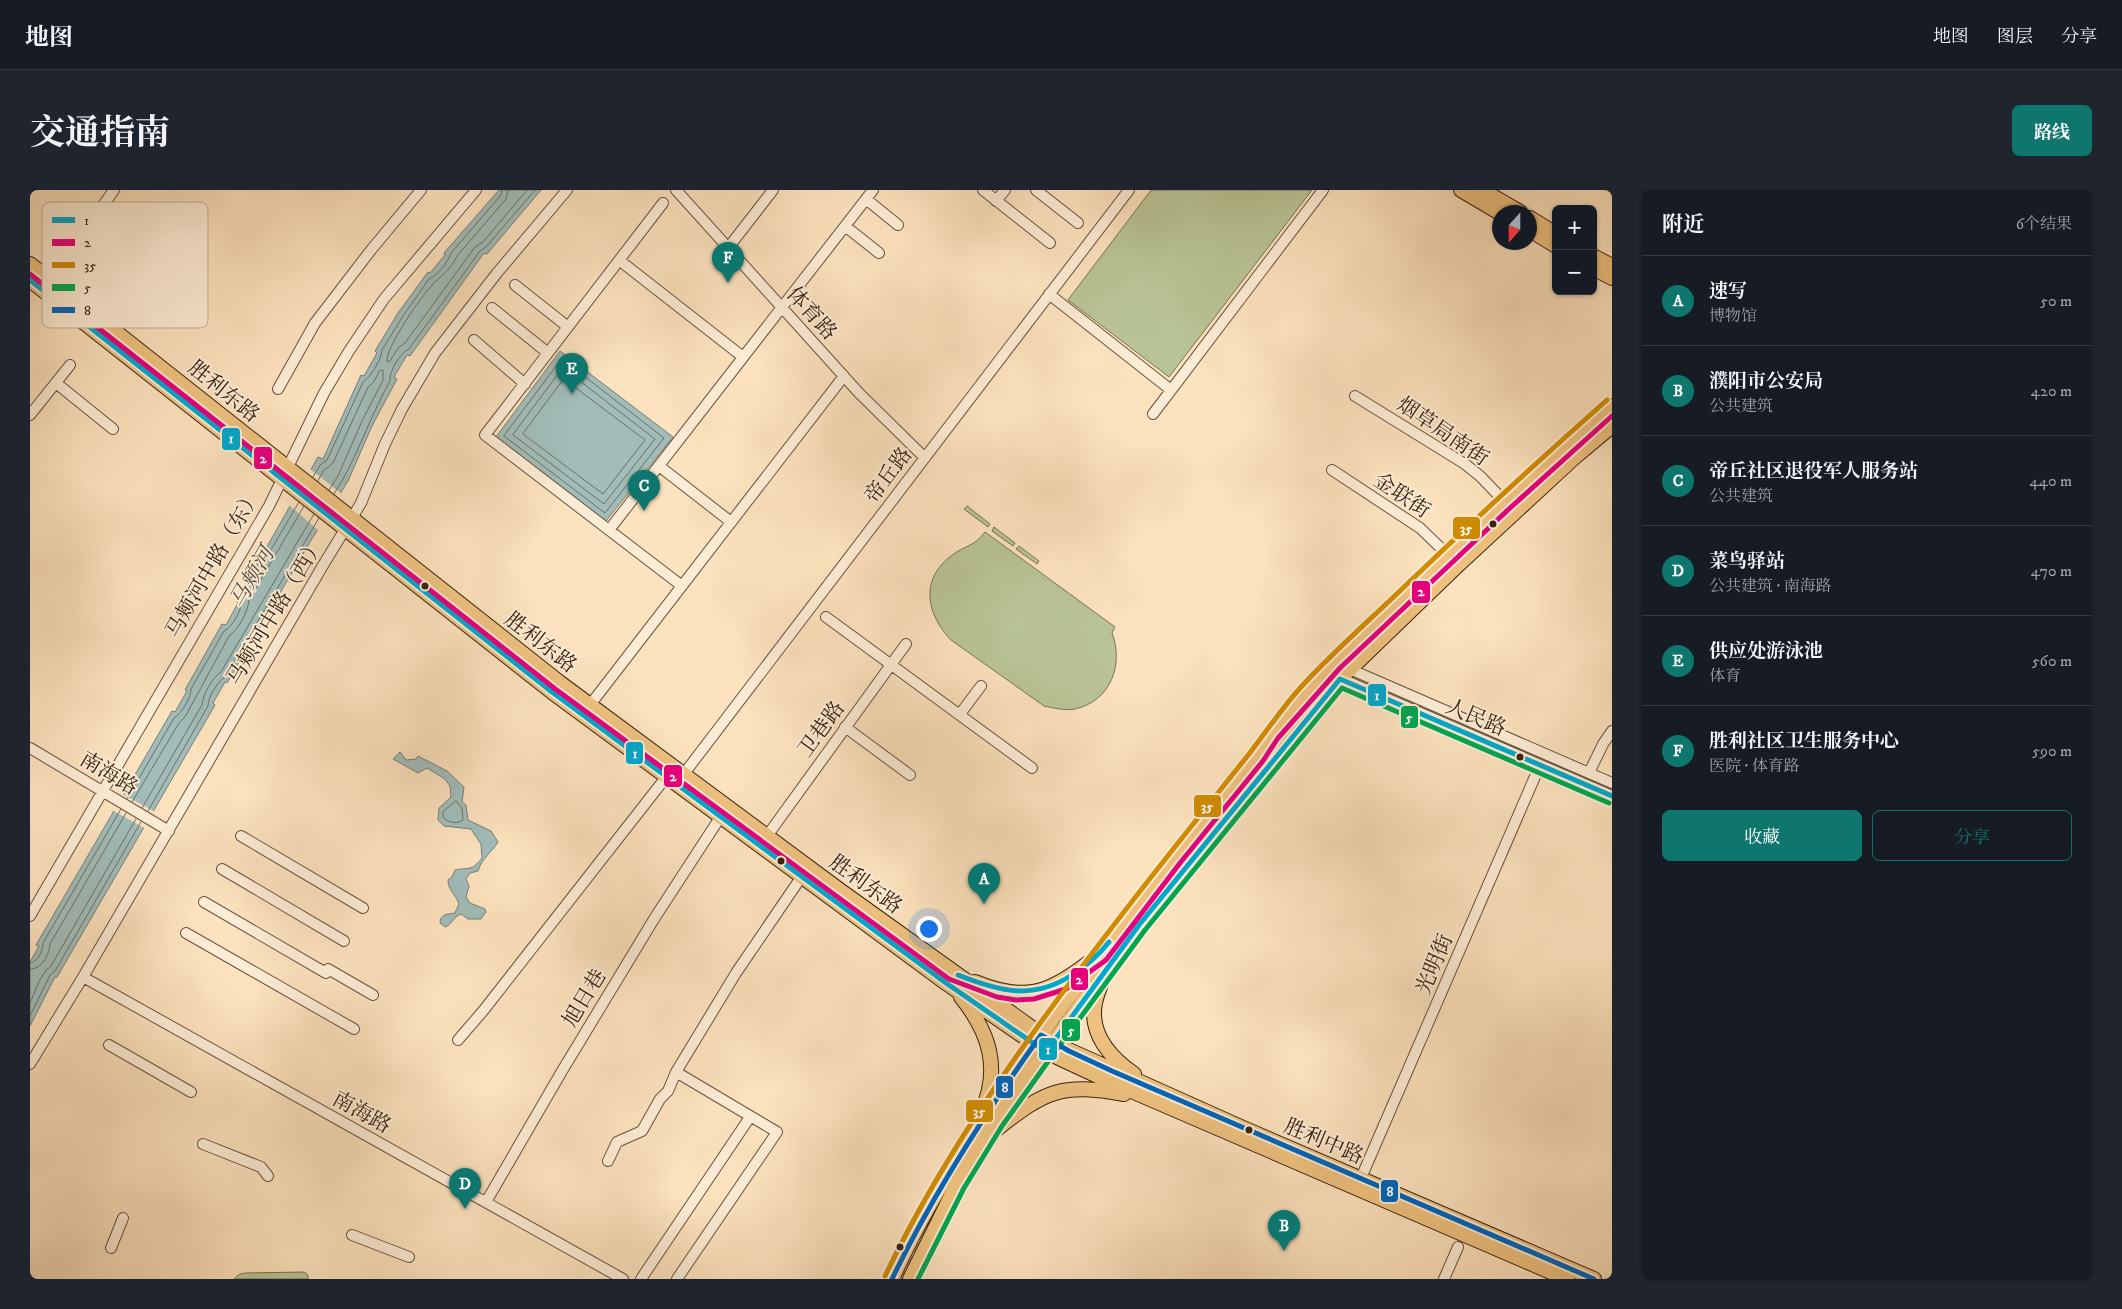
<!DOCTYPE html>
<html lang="zh">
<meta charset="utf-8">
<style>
:root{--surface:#171b24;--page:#20242c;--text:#f1f3f6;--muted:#9ea1a6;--line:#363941;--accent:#0f766e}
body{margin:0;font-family:"IM FELL DW Pica","Noto Serif SC",serif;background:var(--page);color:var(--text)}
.controls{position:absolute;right:15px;top:15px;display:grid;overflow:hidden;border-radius:8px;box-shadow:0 1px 4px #0004}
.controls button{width:45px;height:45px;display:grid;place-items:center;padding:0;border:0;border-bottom:1px solid var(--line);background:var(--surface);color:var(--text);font:25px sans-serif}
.compass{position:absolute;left:1462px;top:15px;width:45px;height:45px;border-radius:50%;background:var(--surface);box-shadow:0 1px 4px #0004;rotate:201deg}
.you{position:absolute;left:898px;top:738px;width:18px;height:18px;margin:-12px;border:4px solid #fff;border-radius:50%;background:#1a73e8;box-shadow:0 0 0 8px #1a73e833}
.badge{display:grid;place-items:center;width:32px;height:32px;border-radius:50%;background:var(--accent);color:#fff;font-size:16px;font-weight:700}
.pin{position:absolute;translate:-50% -41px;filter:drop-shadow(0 1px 2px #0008)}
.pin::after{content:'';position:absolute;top:26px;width:18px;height:15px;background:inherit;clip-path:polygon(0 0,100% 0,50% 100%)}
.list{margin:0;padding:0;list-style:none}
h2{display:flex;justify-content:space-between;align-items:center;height:65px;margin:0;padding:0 20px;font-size:21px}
h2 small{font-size:16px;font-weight:400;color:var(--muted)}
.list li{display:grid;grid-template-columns:32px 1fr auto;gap:15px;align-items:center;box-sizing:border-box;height:90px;padding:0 20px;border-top:1px solid var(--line)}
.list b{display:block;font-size:19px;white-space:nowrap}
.list p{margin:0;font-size:16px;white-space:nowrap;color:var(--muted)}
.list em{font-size:16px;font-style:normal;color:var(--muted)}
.actions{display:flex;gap:10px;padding:15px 20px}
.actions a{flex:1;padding:11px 0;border:1px solid var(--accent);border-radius:8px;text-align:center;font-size:18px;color:var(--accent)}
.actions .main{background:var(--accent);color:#fff}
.map{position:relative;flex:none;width:1582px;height:1089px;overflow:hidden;border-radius:8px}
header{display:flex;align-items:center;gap:30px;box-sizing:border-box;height:70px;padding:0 25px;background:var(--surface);border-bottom:1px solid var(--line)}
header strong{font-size:24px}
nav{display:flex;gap:28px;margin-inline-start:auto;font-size:18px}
.intro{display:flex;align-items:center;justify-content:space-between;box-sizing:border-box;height:120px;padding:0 30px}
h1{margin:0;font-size:35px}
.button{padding:12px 22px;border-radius:8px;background:var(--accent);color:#fff;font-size:18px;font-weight:700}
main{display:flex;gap:30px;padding:0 30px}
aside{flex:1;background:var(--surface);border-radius:8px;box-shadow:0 1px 4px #0004}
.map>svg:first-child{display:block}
.green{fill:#b9c496;stroke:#787353}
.water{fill:#a1bcb9;stroke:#777e75}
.pier{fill:#fce2be}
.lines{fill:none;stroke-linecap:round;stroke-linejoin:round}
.shore{stroke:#6c6f64;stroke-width:1}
.minor-tunnel{stroke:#d5bc9b;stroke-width:10;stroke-dasharray:10 5;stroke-linecap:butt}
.minor-casing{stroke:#69523c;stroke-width:12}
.major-casing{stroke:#382210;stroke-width:16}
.minor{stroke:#fdecd5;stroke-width:10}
.major{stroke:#eec17f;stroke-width:14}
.bus-1-casing{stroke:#fdecd5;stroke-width:9}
.bus-2-casing{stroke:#fdecd5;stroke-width:9}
.bus-3-casing{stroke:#fdecd5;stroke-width:9}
.bus-4-casing{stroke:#fdecd5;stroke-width:9}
.bus-5-casing{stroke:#fdecd5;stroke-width:9}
.bus-1{stroke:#00a9ce;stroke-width:5}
.bus-2{stroke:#e5007d;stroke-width:5}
.bus-3{stroke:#d18c03;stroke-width:5}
.bus-4{stroke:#00a651;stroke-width:5}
.bus-5{stroke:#0065bd;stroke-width:5}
.bus-dot{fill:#382210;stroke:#fdecd5;stroke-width:2}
.labels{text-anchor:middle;stroke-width:4;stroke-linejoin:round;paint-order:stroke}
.street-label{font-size:21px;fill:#382210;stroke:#fdecd5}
.water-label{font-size:22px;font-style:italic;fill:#585043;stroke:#fdecd5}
.key{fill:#fdecd5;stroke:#c2af9a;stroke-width:1}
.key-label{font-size:14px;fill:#382210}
.line-badge{stroke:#fdecd5;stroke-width:2}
.badge-label{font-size:14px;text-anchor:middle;font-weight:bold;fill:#fff}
</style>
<header>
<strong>地图</strong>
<nav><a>地图</a><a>图层</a><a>分享</a></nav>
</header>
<div class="intro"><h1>交通指南</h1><a class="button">路线</a></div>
<main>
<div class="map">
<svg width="1582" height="1089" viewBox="0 0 1582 1089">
<rect width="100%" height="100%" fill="#fce2be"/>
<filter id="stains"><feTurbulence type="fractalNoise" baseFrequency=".004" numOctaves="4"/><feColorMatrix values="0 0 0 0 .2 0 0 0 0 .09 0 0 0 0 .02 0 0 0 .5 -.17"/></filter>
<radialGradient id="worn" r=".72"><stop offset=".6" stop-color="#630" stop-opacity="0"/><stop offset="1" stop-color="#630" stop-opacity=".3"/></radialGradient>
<!-- green -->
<path class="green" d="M1121 0H1282L1139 187 1038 110Z
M937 316 960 334 958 337 934 319Z
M964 337 985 353 983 356 962 341Z
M955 342 1085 437 1082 443C1094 474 1081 511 1045 519 1035 521 1024 518 1014 516L921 450C897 425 889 390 921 366 935 355 944 357 955 342Z
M989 356 1009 371 1007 374 986 359Z
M274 1082 278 1085V1089H204L210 1084 216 1083Z"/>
<!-- water -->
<path class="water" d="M469 0H511L457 64 454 63 380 166 377 165 364 187 367 189 342 236 318 291 280 352 197 493 195 492 183 513 185 515 27 787H25L0 836V772L9 756 6 755 142 521 145 522 157 501 155 500 192 434 196 435 208 413 206 411 288 267 293 269 331 185 334 186 347 163 345 161 368 123 398 82 400 83 415 65 414 63Z
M530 161 643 247 576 331 466 247Z
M370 562 376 570 386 569 388 566 417 581 434 597 432 612 436 615 438 630 461 641 468 652C462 662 452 668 448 681L440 683 436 689 439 696 436 707 440 713 455 719 456 722 451 729H438L431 724C423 727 422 735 415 737L410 733C410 724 418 724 425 723L429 714C426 705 418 700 418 690L422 687 425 680C439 677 441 682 452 668L451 654 441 639 414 636 408 630 409 618 421 607 420 596 415 589 397 578 388 583 363 569Z"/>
<!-- pier -->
<path class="pier" d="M279 278 313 305 289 341 259 315Z
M91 603 125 622 116 639 82 620Z"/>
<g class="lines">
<!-- shore -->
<path class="shore" d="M478 0 476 9 427 66C422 78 411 86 402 95 391 107 355 158 357 172L360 171 368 158 375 153 445 57 453 52 497 0
M532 169 634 248 575 323 474 246Z
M533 178 625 249 574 314 483 245Z
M534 189 615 250 573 304 493 244Z
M283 287 290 275 297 270 333 192C341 187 351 170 352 160L373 126 399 89C408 85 418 72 421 63L471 5 472 0
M288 291 293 281 303 273 338 197 343 193 350 180H353V190L332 231 308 286 299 300
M304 304C327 269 339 228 360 191 359 181 370 163 379 159L450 61 456 57 505 0
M97 609 144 528C152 523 161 508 161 499L194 441C203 437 212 419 212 409L269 312
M426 611 432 618 433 630C427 634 418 633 413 627V622Z
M102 612 149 533 155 527 199 446C208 440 218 422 219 410L274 316
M112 618 172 515C173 504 182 488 191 482L284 324
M118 621 178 516C178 507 187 492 195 487L289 328
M0 773C8 772 13 761 13 753L91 619
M0 779C12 779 19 765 20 754L96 623
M0 813C6 801 9 785 21 776L106 629
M0 826 20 785 25 781 111 632"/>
<!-- minor-tunnel -->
<path class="minor-tunnel" d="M1045 811 1067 780
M871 1089 890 1048 918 996"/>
<!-- minor casing -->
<g class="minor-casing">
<path id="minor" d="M646 0 829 203 895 268
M953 0 1020 53
M1006 0 1048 33
M836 9 868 35
M966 11 975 0
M633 13 455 245 652 396
M815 36 849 63
M698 58 743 0
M589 70 713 167
M20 89 84 0
M485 95 538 137
M1019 104 1141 200
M462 118 518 163
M444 150 495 194
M26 193 83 239
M248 199 285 133 341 60 391 0
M1325 206 1435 274 1450 286 1475 312
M1123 224 1293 0
M0 225 40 175
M629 276 701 332
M1302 280 1390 338 1418 365
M579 340 843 0
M796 427 1002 578
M1315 477 1582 593
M1296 482 1582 606
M560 515 814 186
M930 524 951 496
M815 537 880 585
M0 558 139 641
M1559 583 1573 554 1582 541
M650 589 1099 0
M211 646 333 718
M737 646 876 454
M192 679 314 751
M174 712 296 783
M0 726 239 316 294 203 319 161 354 109 446 0
M156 743 324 839
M298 779 343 805
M53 787 593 1089
M428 850 453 821 637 586
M79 855 161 902
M0 874 53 787 292 377 331 313 355 254 372 219 405 163 467 83 537 0
M173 954 231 977 238 986
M578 971 587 952 612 941 630 909 638 901 646 882
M1331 988 1510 575
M456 1012 532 881 624 729 691 626
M322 1045 379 1067
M81 1058 93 1028
M611 1089 720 927
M647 1089 747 942 646 882 706 783 772 686
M1414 1089 1428 1057"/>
</g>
<!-- major casing -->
<g class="major-casing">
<path id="major" d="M1431 0 1470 23
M1452 0 1490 22
M1500 28 1526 44
M1500 40 1526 56
M1563 66 1582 76
M0 74 529 492 811 701 1023 853 1213 938 1564 1089
M1563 78 1582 88
M0 90 522 502 916 793 1016 862 1076 890 1537 1089
M945 792C994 812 1018 804 1058 773
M1071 794C1069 800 1066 807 1065 813 1059 844 1081 868 1104 884
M931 807C959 842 971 878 952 921
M967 939C1016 900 1032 893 1094 904
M862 1089C906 992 967 905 1029 820 1093 733 1159 649 1227 566 1265 506 1321 457 1373 408 1441 343 1510 278 1582 216
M880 1089 927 994 966 932 1016 862 1109 735 1310 489 1427 376 1546 266 1582 236"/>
</g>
<!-- minor -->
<use href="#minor" class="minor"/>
<!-- major -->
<use href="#major" class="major"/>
<!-- bus-1 casing -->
<g class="bus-1-casing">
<path id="bus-1" d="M0 90 522 502 916 793 1016 862 1109 735 1310 489 1582 606
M928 785C969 801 1002 811 1042 785 1056 776 1069 765 1079 752"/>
</g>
<!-- bus-2 casing -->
<g class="bus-2-casing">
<path id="bus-2" d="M0 84 524 498 919 789 967 807 986 810 1004 809 1036 799 1076 770 1150 673 1233 571 1248 548 1310 478 1480 318 1582 226"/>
</g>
<!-- bus-3 casing -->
<g class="bus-3-casing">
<path id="bus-3" d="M855 1086C915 961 996 849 1080 740 1125 681 1172 623 1219 564 1236 542 1252 518 1271 497 1304 461 1340 430 1374 397 1441 333 1508 271 1577 210"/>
</g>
<!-- bus-4 casing -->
<g class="bus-4-casing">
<path id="bus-4" d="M888 1089 934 998 972 936 1022 866 1115 740 1312 498 1579 613"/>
</g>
<!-- bus-5 casing -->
<g class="bus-5-casing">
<path id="bus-5" d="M862 1089C904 1002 955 923 1011 845L1039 861 1082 881 1564 1089"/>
</g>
<!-- bus-1 -->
<use href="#bus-1" class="bus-1"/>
<!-- bus-2 -->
<use href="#bus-2" class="bus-2"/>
<!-- bus-3 -->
<use href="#bus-3" class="bus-3"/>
<!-- bus-4 -->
<use href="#bus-4" class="bus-4"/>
<!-- bus-5 -->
<use href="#bus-5" class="bus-5"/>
</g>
<!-- markers -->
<g class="bus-dot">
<circle cx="1463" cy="334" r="4.5"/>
<circle cx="395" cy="396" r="4.5"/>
<circle cx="1490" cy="567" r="4.5"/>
<circle cx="751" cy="671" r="4.5"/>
<circle cx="1219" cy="940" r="4.5"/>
<circle cx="870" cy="1057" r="4.5"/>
</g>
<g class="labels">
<!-- street labels -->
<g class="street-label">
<text transform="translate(782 123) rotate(48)" y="7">体育路</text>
<text transform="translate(194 201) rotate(39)" y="7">胜利东路</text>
<text transform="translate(1413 241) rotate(34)" y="7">烟草局南街</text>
<text transform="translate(858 285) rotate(-53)" y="7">帝丘路</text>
<text transform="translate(1372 305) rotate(34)" y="7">金联街</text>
<text transform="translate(183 373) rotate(-60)" y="7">马颊河中路（东）</text>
<text transform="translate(245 421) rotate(-59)" y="7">马颊河中路（西）</text>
<text transform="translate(511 452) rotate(38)" y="7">胜利东路</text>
<text transform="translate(1446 527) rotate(23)" y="7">人民路</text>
<text transform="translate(791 539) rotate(-54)" y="7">卫巷路</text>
<text transform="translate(79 583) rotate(31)" y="7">南海路</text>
<text transform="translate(836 694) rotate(36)" y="7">胜利东路</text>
<text transform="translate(1404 774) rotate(-67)" y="7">光明街</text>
<text transform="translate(554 808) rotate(-59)" y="7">旭日巷</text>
<text transform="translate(332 922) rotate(29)" y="7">南海路</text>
<text transform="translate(1294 951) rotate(23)" y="7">胜利中路</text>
</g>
<!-- water labels -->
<g class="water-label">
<text transform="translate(221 387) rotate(-60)" y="8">马颊河</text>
</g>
</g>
<!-- legend -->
<rect x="12" y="12" width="166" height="126" rx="8" class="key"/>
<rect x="22" y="27" width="23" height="6" fill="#00a9ce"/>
<rect x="22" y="49" width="23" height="7" fill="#e5007d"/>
<rect x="22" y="72" width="23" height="6" fill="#d18c03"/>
<rect x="22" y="94" width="23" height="7" fill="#00a651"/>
<rect x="22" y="117" width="23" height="6" fill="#0065bd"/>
<g class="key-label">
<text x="54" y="35">1</text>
<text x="54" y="57">2</text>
<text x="54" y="80">35</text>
<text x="54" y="102">5</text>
<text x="54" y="125">8</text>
</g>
<g class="line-badge">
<rect x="191" y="237" width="20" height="24" rx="5" fill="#00a9ce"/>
<rect x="223" y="256" width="20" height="24" rx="5" fill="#e5007d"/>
<rect x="1422" y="326" width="29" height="24" rx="5" fill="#d18c03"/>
<rect x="1381" y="390" width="20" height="24" rx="5" fill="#e5007d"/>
<rect x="1337" y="493" width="20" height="24" rx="5" fill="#00a9ce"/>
<rect x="1370" y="515" width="19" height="24" rx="5" fill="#00a651"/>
<rect x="595" y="551" width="19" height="24" rx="5" fill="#00a9ce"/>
<rect x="633" y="574" width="20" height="24" rx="5" fill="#e5007d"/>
<rect x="1163" y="604" width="29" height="24" rx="5" fill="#d18c03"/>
<rect x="1040" y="777" width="19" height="24" rx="5" fill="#e5007d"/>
<rect x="1031" y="828" width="20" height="24" rx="5" fill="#00a651"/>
<rect x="1008" y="847" width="20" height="24" rx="5" fill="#00a9ce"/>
<rect x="965" y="885" width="19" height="24" rx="5" fill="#0065bd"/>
<rect x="935" y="909" width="29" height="24" rx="5" fill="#d18c03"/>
<rect x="1350" y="989" width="19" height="24" rx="5" fill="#0065bd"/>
</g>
<g class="badge-label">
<text x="201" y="253">1</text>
<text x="233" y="273">2</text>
<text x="1436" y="343">35</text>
<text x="1391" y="406">2</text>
<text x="1347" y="510">1</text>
<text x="1379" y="532">5</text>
<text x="605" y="568">1</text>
<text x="643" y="591">2</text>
<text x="1177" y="621">35</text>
<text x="1049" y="794">2</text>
<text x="1041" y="845">5</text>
<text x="1018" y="864">1</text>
<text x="975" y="902">8</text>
<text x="949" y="926">35</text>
<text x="1360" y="1006">8</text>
</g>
<rect width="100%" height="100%" filter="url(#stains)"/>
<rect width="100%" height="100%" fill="url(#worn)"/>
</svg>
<div class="controls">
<button>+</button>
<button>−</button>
</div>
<svg class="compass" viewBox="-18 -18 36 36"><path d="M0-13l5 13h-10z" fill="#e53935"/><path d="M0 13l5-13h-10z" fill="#9ea1a6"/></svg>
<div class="you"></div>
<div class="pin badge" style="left:954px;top:714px">A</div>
<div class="pin badge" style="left:1254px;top:1061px">B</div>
<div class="pin badge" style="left:614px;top:321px">C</div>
<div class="pin badge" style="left:435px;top:1019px">D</div>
<div class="pin badge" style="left:542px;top:204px">E</div>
<div class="pin badge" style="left:698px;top:93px">F</div>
</div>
<aside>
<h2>附近<small>6个结果</small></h2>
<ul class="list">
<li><span class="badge">A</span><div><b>速写</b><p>博物馆</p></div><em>50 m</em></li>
<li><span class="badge">B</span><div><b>濮阳市公安局</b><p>公共建筑</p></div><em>420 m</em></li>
<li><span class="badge">C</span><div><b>帝丘社区退役军人服务站</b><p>公共建筑</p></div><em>440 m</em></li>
<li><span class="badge">D</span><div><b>菜鸟驿站</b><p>公共建筑 · 南海路</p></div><em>470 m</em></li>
<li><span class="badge">E</span><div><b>供应处游泳池</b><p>体育</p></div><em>560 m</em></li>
<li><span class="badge">F</span><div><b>胜利社区卫生服务中心</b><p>医院 · 体育路</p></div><em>590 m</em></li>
</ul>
<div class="actions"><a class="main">收藏</a><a>分享</a></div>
</aside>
</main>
